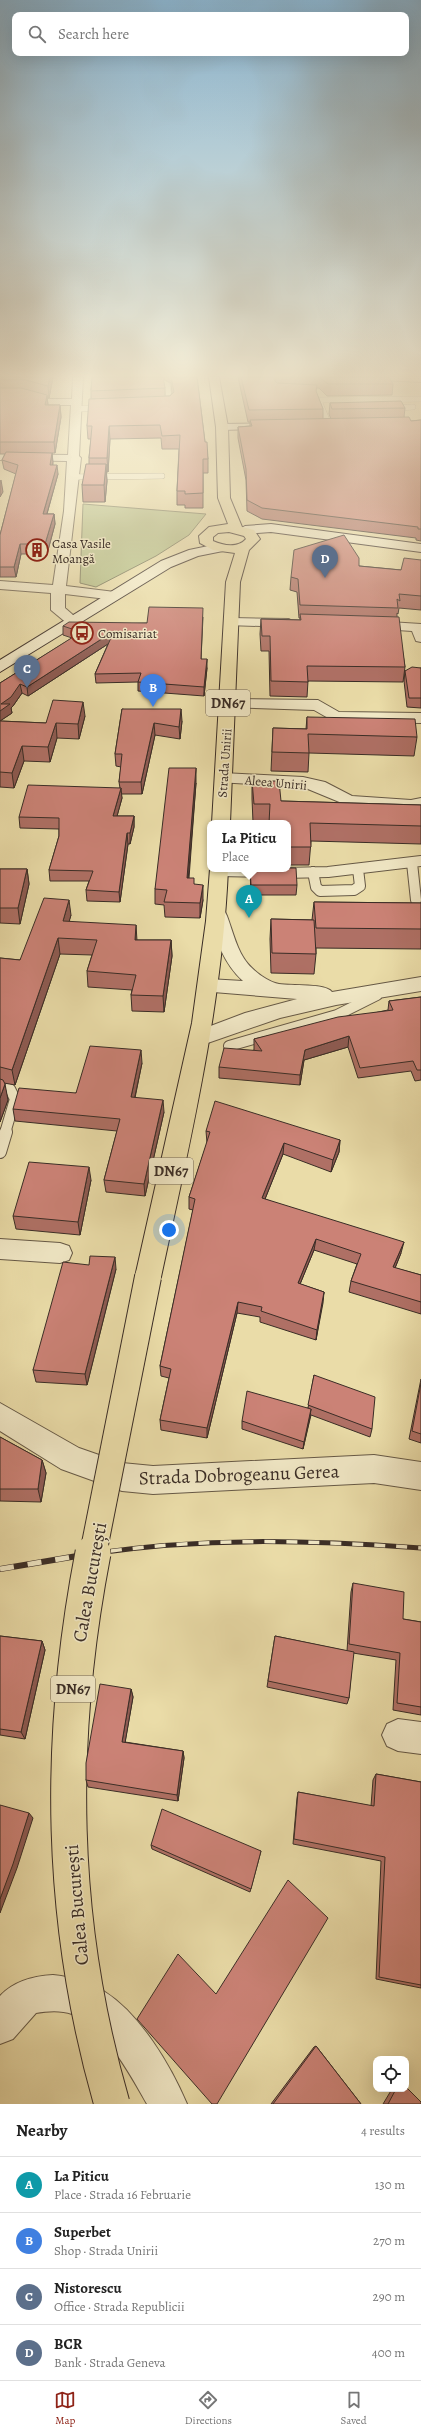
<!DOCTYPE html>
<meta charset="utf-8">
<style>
:root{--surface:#fff;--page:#f2f2f2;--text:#222;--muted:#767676;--line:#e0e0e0;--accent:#8f2418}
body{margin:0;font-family:Alegreya,serif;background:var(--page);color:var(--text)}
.controls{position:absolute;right:12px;bottom:12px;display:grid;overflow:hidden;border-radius:8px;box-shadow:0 4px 16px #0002}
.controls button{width:36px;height:36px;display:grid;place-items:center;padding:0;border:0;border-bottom:1px solid var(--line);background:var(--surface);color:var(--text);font:20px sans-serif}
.you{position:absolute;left:169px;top:1230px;width:14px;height:14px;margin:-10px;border:3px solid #fff;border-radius:50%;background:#1a73e8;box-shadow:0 0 0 6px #1a73e833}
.badge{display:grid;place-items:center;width:26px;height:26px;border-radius:50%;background:var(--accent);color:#fff;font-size:13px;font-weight:700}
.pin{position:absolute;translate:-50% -33px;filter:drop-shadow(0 1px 2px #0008)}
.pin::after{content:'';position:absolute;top:21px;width:14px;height:12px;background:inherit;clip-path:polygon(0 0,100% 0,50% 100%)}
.popup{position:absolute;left:207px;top:820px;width:84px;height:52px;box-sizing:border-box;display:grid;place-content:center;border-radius:8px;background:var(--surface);filter:drop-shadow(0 1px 3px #0005);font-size:13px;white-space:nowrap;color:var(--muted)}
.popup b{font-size:15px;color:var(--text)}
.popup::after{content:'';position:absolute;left:50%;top:100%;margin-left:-8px;border:8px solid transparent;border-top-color:var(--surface)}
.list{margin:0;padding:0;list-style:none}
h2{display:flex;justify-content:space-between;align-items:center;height:52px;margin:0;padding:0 16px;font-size:17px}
h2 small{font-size:13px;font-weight:400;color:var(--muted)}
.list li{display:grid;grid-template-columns:26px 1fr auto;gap:12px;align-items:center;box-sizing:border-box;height:56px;padding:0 16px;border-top:1px solid var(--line)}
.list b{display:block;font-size:15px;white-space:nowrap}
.list p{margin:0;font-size:13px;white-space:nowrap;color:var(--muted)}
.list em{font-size:13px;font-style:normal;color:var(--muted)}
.icon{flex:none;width:22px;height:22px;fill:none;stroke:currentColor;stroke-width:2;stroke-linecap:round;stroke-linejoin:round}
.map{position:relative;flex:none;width:421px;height:2104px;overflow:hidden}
.search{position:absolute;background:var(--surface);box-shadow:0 4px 16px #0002;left:12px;right:12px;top:12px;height:44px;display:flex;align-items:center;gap:10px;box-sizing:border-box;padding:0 14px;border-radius:8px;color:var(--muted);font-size:15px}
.sheet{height:276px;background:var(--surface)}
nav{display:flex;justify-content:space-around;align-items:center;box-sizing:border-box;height:56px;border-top:1px solid var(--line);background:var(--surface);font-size:11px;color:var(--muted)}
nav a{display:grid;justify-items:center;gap:2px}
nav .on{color:var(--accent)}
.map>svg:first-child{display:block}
.green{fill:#b7c087;stroke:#787656}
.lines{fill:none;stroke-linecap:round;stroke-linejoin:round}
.lane-far2-casing{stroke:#665946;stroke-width:6}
.lane-far1-casing{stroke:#665946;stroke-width:12}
.lane-casing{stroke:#665946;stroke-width:14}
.street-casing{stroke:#665946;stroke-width:2}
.secondary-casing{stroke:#3a2d26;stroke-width:2}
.primary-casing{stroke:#3a2d26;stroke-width:2}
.lane-far2{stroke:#f1e8c6;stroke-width:5.5}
.lane-far1{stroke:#f1e8c6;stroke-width:10}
.lane{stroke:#f1e8c6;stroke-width:12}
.street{fill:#f1e8c6;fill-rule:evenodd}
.secondary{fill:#f1e8c6;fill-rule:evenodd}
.primary{fill:#eadca8;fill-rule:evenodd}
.rail-far1-casing{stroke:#3a2d26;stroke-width:5}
.rail-casing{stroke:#3a2d26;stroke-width:6}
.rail-far1{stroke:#f1e8c6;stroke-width:3.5;stroke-dasharray:11;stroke-linecap:butt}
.rail{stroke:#f1e8c6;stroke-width:5;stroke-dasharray:14;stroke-linecap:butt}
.primary-bridge-far1-casing{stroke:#3a2d26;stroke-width:28;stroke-linecap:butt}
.primary-bridge-casing{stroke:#3a2d26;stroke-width:37;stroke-linecap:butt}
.primary-bridge-far1{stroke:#eadca8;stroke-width:26}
.primary-bridge{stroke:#eadca8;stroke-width:35}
.wall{fill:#af7065;stroke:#3a2d26;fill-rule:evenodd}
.shaded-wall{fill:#8e5b53;stroke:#3a2d26}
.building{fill:#cb8276;stroke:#3a2d26}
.labels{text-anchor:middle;stroke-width:3;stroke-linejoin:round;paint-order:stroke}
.far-poi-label{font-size:13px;fill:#3a2d26;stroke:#f1e8c6;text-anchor:start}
.far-street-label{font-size:13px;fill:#3a2d26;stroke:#f1e8c6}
.shield{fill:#f1e8c6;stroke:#716556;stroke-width:1}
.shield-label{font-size:15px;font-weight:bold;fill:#3a2d26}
.near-street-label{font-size:19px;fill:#3a2d26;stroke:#f1e8c6}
</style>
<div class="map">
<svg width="421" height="2104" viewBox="0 0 421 2104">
<rect width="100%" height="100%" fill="#eadca8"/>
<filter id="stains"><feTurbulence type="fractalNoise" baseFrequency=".005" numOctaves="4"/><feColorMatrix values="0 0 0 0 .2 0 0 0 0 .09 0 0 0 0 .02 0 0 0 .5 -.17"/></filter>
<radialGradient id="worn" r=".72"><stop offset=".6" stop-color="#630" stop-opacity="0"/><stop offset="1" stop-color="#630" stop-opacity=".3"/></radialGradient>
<!-- green -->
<path class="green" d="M83 504 206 514 189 535 156 556 96 587 80 583Z"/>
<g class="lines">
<!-- lane-far2 casing -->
<g class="lane-far2-casing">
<path id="lane-far2" d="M154 377 167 385 170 403 165 406
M391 408 413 407
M76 409 101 408
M329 425 319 401 321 400 421 399
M73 477 162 476"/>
</g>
<!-- lane-far1 casing -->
<g class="lane-far1-casing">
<path id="lane-far1" d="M412 863 416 900
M219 871 264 872
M313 872 316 887 320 891 354 890 360 886 358 869
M284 873 328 872 421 861
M229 1046 337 1015 377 995
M0 1088 10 1089 15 1099 5 1133"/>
</g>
<!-- lane casing -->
<g class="lane-casing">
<path id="lane" d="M0 1152 6 1132"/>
</g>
<!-- street casing -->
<g class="street-casing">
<path id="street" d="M73 377H83L79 456 81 458 66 586 115 592 122 596 115 600 65 594V608L81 622 74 626 69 625 51 610V593L0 589V581L53 585 64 511 67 461 0 460V454L68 455 71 405H42L22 398H0V392H23L43 399H72Z
M376 377H421V382L381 380Z
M232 618 289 619 296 623 289 627 227 625 225 622Z
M373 621 421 624V642L416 641 412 631 368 628 366 625 368 622Z
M228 699 318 700 339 712 421 713V723L335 722 314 710 223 707 220 704Z
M223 773 303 777 325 782 352 796 411 800 421 798V808L411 810 349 806 303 787 217 782 215 778 217 774Z
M218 910 225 912 227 916C233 932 237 951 248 964 255 972 268 982 279 984 290 986 326 983 332 992L421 977V991L336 1005 280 1018 199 1046 192 1043 189 1038 192 1033 245 1013 297 999 201 991 198 986 201 981 208 979 243 981C224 964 216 940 209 916L211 912Z
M0 1239 60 1243 69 1246 72 1253 69 1260 60 1263 0 1259Z
M0 1403 79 1448 122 1463 153 1466 374 1455 421 1462V1490L374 1483 153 1494 122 1491 61 1469 0 1431Z
M398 1719 421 1722V1754L398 1751 387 1746 382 1735 387 1724Z
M53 1975C71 1977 89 1981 105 1992 140 2014 171 2066 187 2104H147C131 2076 104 2025 72 2014 61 2010 47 2011 36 2013L13 2039 0 2044V1996C14 1981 34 1976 53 1975Z"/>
</g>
<!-- secondary casing -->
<g class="secondary-casing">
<path id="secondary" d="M281 423 287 426 285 428 222 430 216 427 222 424Z
M271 524 421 544V552L271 532 245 534 238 530 245 526Z
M218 544 225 548 223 551 198 556 171 567 0 672V660L161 561 189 550Z"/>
</g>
<!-- primary casing -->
<g class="primary-casing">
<path id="primary" d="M209 377H219L228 427 230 498 242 527 254 530 260 539 249 550 240 582 230 823H212L226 582 235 553 213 550 200 543 199 536 209 527 228 524 218 498 216 427ZM229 532 244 536 246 539C238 548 224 546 213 541V537L218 533Z
M210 869H228C222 1008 190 1141 161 1277L157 1285 148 1288 139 1285 135 1277 192 1023 206 921Z"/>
</g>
<!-- lane-far2 -->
<use href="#lane-far2" class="lane-far2"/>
<!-- lane-far1 -->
<use href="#lane-far1" class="lane-far1"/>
<!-- lane -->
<use href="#lane" class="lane"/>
<!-- street -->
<use href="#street" class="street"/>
<!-- secondary -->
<use href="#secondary" class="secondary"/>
<!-- primary -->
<use href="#primary" class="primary"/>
<!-- rail-far1 casing -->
<g class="rail-far1-casing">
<path id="rail-far1" d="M89 1554C204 1537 305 1540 421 1548"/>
</g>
<!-- rail casing -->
<g class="rail-casing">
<path id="rail" d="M0 1569 95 1553"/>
</g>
<!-- rail-far1 -->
<use href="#rail-far1" class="rail-far1"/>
<!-- rail -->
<use href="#rail" class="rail"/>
<!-- primary-bridge-far1 casing -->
<g class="primary-bridge-far1-casing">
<path id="primary-bridge-far1" d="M93 1554 148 1277"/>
</g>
<!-- primary-bridge casing -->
<g class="primary-bridge-casing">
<path id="primary-bridge" d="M93 1553C57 1740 59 1921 112 2104"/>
</g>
<!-- primary-bridge-far1 -->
<use href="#primary-bridge-far1" class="primary-bridge-far1"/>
<!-- primary-bridge -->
<use href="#primary-bridge" class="primary-bridge"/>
</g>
<!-- wall -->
<path class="wall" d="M0 377H53L49 398 47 397 48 405H60L61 417 55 453H52L53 465 58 474 47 514H54L55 524 47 554H21L16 577H0V535L16 474 4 469 2 460 5 454H0Z
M92 377H197L205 442 208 459V473H203V508H185V505H177V491L179 449H162L161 438 110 439 108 472H106L107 481 105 502H83L82 485 89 464V458L91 439H88L87 426 91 399V391ZM163 379 171 383 172 393 170 396H165V388Z
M238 377H367L393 384 392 395 327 396 319 388H316V392L323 409V419H331L329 414 330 403 405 408 404 417 411 421 421 420V541L416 540V538L262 519 247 511 246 480 238 438V427L250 426V422H248Z
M421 560V610L399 608 398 614 397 613V616L405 667 403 682 308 681 307 697 270 696 269 651H261L260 634 261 619 300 620V618H299L297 592 290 590 291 577 359 566 401 570Z
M203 617 201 659 207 668 204 696 138 691V682L96 683 95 674 108 644 28 696 22 693 13 706 11 708 12 713 0 721V683L72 638 63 635V626L147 623Z
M421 668V708L407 707 404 681 405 671Z
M122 709 182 721 180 739 155 735 142 794H121L122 798 117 816H134V827L130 844H128L120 902 87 901 86 890 89 881H50L49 870 59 836V829L20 828 19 817 120 788 119 782 121 767 116 766 115 754Z
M85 716 79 739 57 738 50 762 24 761 14 788 0 787V721L46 723Z
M307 717 417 737 414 756 309 753 308 772 271 771 273 728 306 729Z
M252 781 281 801 421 805V844L311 841 309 865H288V823L253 822 252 799Z
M196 783 189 878 194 884 203 900 200 918 165 917 164 905 155 904V889Z
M0 869H27L29 884 20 924 0 923Z
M250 869 297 885 296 895H251Z
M314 902 421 903V949L316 948V954L314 974 271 973 270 939 271 919 312 920Z
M71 915 69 921 137 940H171L172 956 164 1012 132 1011 131 995 132 990 88 987 87 971 92 955 60 954 15 1085 4 1083 8 1100 0 1122V958L20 960Z
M421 997V1080L415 1081 411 1071 358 1078 348 1047 304 1060 300 1085 219 1078V1067L254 1050V1039L388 1010 389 1001Z
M142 1063 135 1098 164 1112 145 1196 106 1192 104 1180 117 1131 15 1121 13 1109 76 1093Z
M206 1131 340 1140 339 1152 331 1172 283 1154 265 1199 401 1253 395 1268 421 1275V1314L349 1292 351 1281 357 1264 314 1250 300 1284 324 1292 316 1340 260 1322V1317L237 1313 207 1438 161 1430 160 1420 169 1378 161 1376 160 1366 193 1210 189 1209V1197L207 1143Z
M91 1180 80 1235 16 1229 13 1216Z
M89 1265 116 1269 87 1385 36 1382 33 1370Z
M314 1375 372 1429 370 1437 311 1415 303 1449 242 1429V1421L308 1408Z
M421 1379V1443L409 1439Z
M0 1437 42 1460 46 1473 41 1502 0 1501Z
M353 1583 403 1619 421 1622V1715L393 1710 396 1660 353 1653 349 1698 347 1704 267 1687 275 1636 347 1651 351 1592Z
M0 1636 42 1641 45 1650 25 1739 0 1735Z
M131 1689 133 1697 125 1742 183 1751 184 1758 178 1801 88 1787 86 1780Z
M376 1774 421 1782V1988L376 1979 381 1861 293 1844 297 1798 298 1792 371 1806 373 1780Z
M151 1845 261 1851 250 1892 152 1849Z
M316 2046 361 2104H271L314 2047Z
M392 2089H406L421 2104H383Z"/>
<!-- shaded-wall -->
<path class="shaded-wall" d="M50 377H53L49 398 48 386Z
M275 377H276L275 386 273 379Z
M47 395 48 406 45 405Z
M60 405 61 417 55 453 54 442Z
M109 426 110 439 108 472 107 458Z
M52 453 53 462 51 474 50 465Z
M106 464 107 481 105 502 104 485Z
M57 465 58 474 44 524 43 514Z
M1 480 3 492 0 497V482Z
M54 514 55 524 47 554 45 544Z
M20 544 21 554 16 577 14 567Z
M114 631V640L28 696 27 687Z
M207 659V668L204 696V687Z
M20 684 22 693 13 706 11 708 12 713 0 721V711L1 704Z
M83 702 85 716 79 739 78 724Z
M181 709 182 721 180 739 179 727Z
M56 723 57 738 50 762 48 747Z
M154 723 155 735 142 794 141 782Z
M22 746 24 761 14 788 12 773Z
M196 768V783L187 893V878Z
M121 788 122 798 114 827 113 816Z
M134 816V827L130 844V833Z
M127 833 128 844 120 902 119 892Z
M27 869 29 884 20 924 18 908Z
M203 885V900L200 918V903Z
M69 900 71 915 65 936 63 921Z
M136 925 137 941 135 940Z
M58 938 60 954 15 1085 12 1070Z
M171 940 172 956 164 1012 163 996Z
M349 1036 348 1047 304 1060 300 1085V1075L305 1050Z
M141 1050 142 1063 132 1110 131 1097Z
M5 1084 8 1100 0 1122V1098Z
M163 1100 164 1112 145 1196 144 1184Z
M340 1140 339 1152 331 1172 333 1160Z
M284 1143 283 1154 261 1209 262 1198Z
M89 1167 91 1180 80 1235 78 1222Z
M316 1239 314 1250 296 1294 298 1283Z
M404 1242 401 1253 391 1278 393 1267Z
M115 1257 116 1269 87 1385 85 1374Z
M324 1292 323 1303 316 1340 317 1330Z
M238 1302 237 1313 207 1438V1428Z
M311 1409 310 1417 303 1449 304 1442Z
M42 1460 46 1473 41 1502 38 1489Z
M42 1641 45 1650 25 1739 21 1732Z
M131 1689 133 1697 124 1749 122 1742Z
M183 1751 184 1758 178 1801 177 1795Z
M29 1813 33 1818 17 1868 0 1913V1899Z"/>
<!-- building -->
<path class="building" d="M0 377H50L48 386 22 379 0 380Z
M92 377H163L165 388 91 391Z
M171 377H197L205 442H207L208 459H203V493L185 494V491H177L180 435 162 436 160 425 109 426 107 458H89L92 426H87L89 399 170 396 174 392Z
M241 377H275L273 379 277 383 317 385 316 391 323 409 249 410Z
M319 377H389L393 384H328Z
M0 388H21L47 395 45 405H60L54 442H0Z
M401 401 405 408 332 409 330 403Z
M409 417 411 421 421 420V529H418V527L262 508 247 500 246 469 238 427 252 426 250 420Z
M6 452 52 453 50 465H57L43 514H54L45 544H20L14 567H0V535L18 465 2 460Z
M86 464H106L104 485H82Z
M344 535 359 558V566L401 570 404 558 421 560V596L399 594 400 601 397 599 398 608 300 605 298 579 291 577 294 550Z
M149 607 203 608 201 659H207L204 687 138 682 141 673 95 674 114 631 27 687 20 684 11 697 1 704H10L0 711V683L81 632 63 626 69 622 147 623Z
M300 614 399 617 405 667 307 666 308 682 271 681 270 636H262L261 619 301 620Z
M412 667 421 668V698H409L405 671Z
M53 700 83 702 78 724 56 723 48 747 22 746 12 773 0 772V721L46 723Z
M122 709H181L179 727 154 723 141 782H119L122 754H115Z
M307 717 415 719 417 737 308 734 309 753 272 752 273 728 307 729Z
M169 768H196L187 878H194V884L203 885 200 903 164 902 167 890 155 889Z
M252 781H279L281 801 421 805V826L310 823 311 847H288V823H269L270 804H254Z
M28 785 121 788 113 816H134L130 833H127L119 892 86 890 93 871 49 870 59 836V818L19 817Z
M288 868H296L297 885H251L250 869H288Z
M0 869H27L18 908H0Z
M44 898 69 900 63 921 136 925 135 940H171L163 996 131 995 136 975 87 971 97 940 58 938 12 1070 0 1067V958L20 960Z
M314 902 421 903V929L316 928Z
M271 919 314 920 316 954 272 953Z
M421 997V1070H417L413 1061 360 1068 349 1036 305 1050 300 1075 219 1067 224 1048 262 1051 254 1039 338 1017 393 1010 389 1001Z
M90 1046 141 1050 131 1097 163 1100 144 1184 104 1180 120 1119 13 1109 19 1088 76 1093Z
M0 1079 3 1080 5 1084 0 1098Z
M215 1101 340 1140 333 1160 284 1143 262 1198 404 1242 393 1267 421 1275V1302L351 1281 361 1254 316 1239 298 1283 324 1292 317 1330 261 1311 262 1307 238 1302 207 1428 160 1420 171 1369 160 1366 195 1199 189 1197 210 1132 206 1131Z
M29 1162 89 1167 78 1222 13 1216Z
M90 1256 115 1257 85 1374 33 1370 63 1262 89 1265Z
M314 1375 375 1397 372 1429 308 1405Z
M421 1383V1434L412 1431Z
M247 1391 311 1409 304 1442 242 1421Z
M0 1437 42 1460 38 1489H0Z
M353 1583 404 1592 403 1619 421 1622V1707L397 1703 400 1653 349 1644Z
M0 1636 42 1641 21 1732 0 1729Z
M275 1636 354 1652 349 1698 268 1681Z
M100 1684 131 1689 122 1742 183 1751 177 1795 86 1780V1763Z
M376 1774 421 1782V1985L379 1977 385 1857 294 1839 298 1792 374 1806Z
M0 1805 29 1813 13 1864 0 1899Z
M162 1809 261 1851 251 1889 151 1845Z
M288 1880 328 1918 217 2104H212L137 2019 178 1954 216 1994Z
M316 2046 361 2104H273Z
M406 2087 421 2102V2104H388L396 2089H406Z"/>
<!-- sky -->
<linearGradient id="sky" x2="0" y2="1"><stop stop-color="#8ab6d3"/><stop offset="0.56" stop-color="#f6efd8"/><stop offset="1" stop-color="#f6efd8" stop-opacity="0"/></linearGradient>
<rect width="421" height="671" fill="url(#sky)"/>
<!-- icons -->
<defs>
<g id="building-ring" transform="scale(1.15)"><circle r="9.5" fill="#f1e8c6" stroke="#8f2418" stroke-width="1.5"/><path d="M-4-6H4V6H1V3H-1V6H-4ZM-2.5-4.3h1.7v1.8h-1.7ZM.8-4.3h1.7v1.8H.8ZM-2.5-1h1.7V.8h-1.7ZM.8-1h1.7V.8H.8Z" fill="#8f2418"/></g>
<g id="bus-ring" transform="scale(1.15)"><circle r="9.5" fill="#f1e8c6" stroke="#8f2418" stroke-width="1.5"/><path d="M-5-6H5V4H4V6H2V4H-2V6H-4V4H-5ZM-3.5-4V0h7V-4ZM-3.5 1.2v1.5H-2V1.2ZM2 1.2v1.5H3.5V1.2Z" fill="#8f2418"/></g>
</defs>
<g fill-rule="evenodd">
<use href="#building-ring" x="37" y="550"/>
<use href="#bus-ring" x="82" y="633"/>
</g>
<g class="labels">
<!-- far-poi labels -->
<g class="far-poi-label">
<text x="52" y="548">Casa Vasile<tspan x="52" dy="15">Moangă</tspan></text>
<text x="98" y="638">Comisariat</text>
</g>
<!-- far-street labels -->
<g class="far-street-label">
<text transform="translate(224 763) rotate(-86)" y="5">Strada Unirii</text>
<text transform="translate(276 782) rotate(5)" y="5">Aleea Unirii</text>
</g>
<!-- shield labels -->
<g class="shield">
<rect x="206" y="690" width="44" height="26" rx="3"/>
<rect x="149" y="1158" width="44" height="26" rx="3"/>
<rect x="51" y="1676" width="44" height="26" rx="3"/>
</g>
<g class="shield-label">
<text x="228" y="708">DN67</text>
<text x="171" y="1176">DN67</text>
<text x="73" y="1694">DN67</text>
</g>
<!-- near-street labels -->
<g class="near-street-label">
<text transform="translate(239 1474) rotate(-2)" y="7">Strada Dobrogeanu Gerea</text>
<text transform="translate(89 1582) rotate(-80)" y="7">Calea București</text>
<text transform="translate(76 1905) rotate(-95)" y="7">Calea București</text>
</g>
</g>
<rect width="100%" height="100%" filter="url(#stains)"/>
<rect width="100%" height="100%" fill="url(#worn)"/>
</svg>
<div class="controls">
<button><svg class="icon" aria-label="locate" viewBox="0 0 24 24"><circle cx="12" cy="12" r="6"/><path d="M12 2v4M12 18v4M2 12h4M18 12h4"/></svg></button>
</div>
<div class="you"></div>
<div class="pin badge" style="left:249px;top:918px;background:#0f9aa8">A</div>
<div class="popup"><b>La Piticu</b>Place</div>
<div class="pin badge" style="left:153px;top:707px;background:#3f7fe0">B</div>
<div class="pin badge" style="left:27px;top:688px;background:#5c6f8a">C</div>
<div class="pin badge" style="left:325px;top:578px;background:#5c6f8a">D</div>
<div class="search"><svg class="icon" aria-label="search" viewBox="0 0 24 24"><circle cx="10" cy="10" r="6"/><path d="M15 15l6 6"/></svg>Search here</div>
</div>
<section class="sheet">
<h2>Nearby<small>4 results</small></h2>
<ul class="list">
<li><span class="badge" style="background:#0f9aa8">A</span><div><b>La Piticu</b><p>Place · Strada 16 Februarie</p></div><em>130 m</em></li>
<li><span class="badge" style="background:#3f7fe0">B</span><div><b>Superbet</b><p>Shop · Strada Unirii</p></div><em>270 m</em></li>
<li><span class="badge" style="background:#5c6f8a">C</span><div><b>Nistorescu</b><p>Office · Strada Republicii</p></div><em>290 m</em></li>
<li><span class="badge" style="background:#5c6f8a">D</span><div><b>BCR</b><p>Bank · Strada Geneva</p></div><em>400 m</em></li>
</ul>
</section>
<nav>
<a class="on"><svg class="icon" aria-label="map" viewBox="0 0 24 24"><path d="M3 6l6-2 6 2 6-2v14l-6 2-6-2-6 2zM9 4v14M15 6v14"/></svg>Map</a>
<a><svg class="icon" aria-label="directions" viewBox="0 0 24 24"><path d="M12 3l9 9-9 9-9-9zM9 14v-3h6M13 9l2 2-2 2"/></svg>Directions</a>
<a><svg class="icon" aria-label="saved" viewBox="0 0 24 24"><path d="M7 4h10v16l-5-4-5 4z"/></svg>Saved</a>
</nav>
